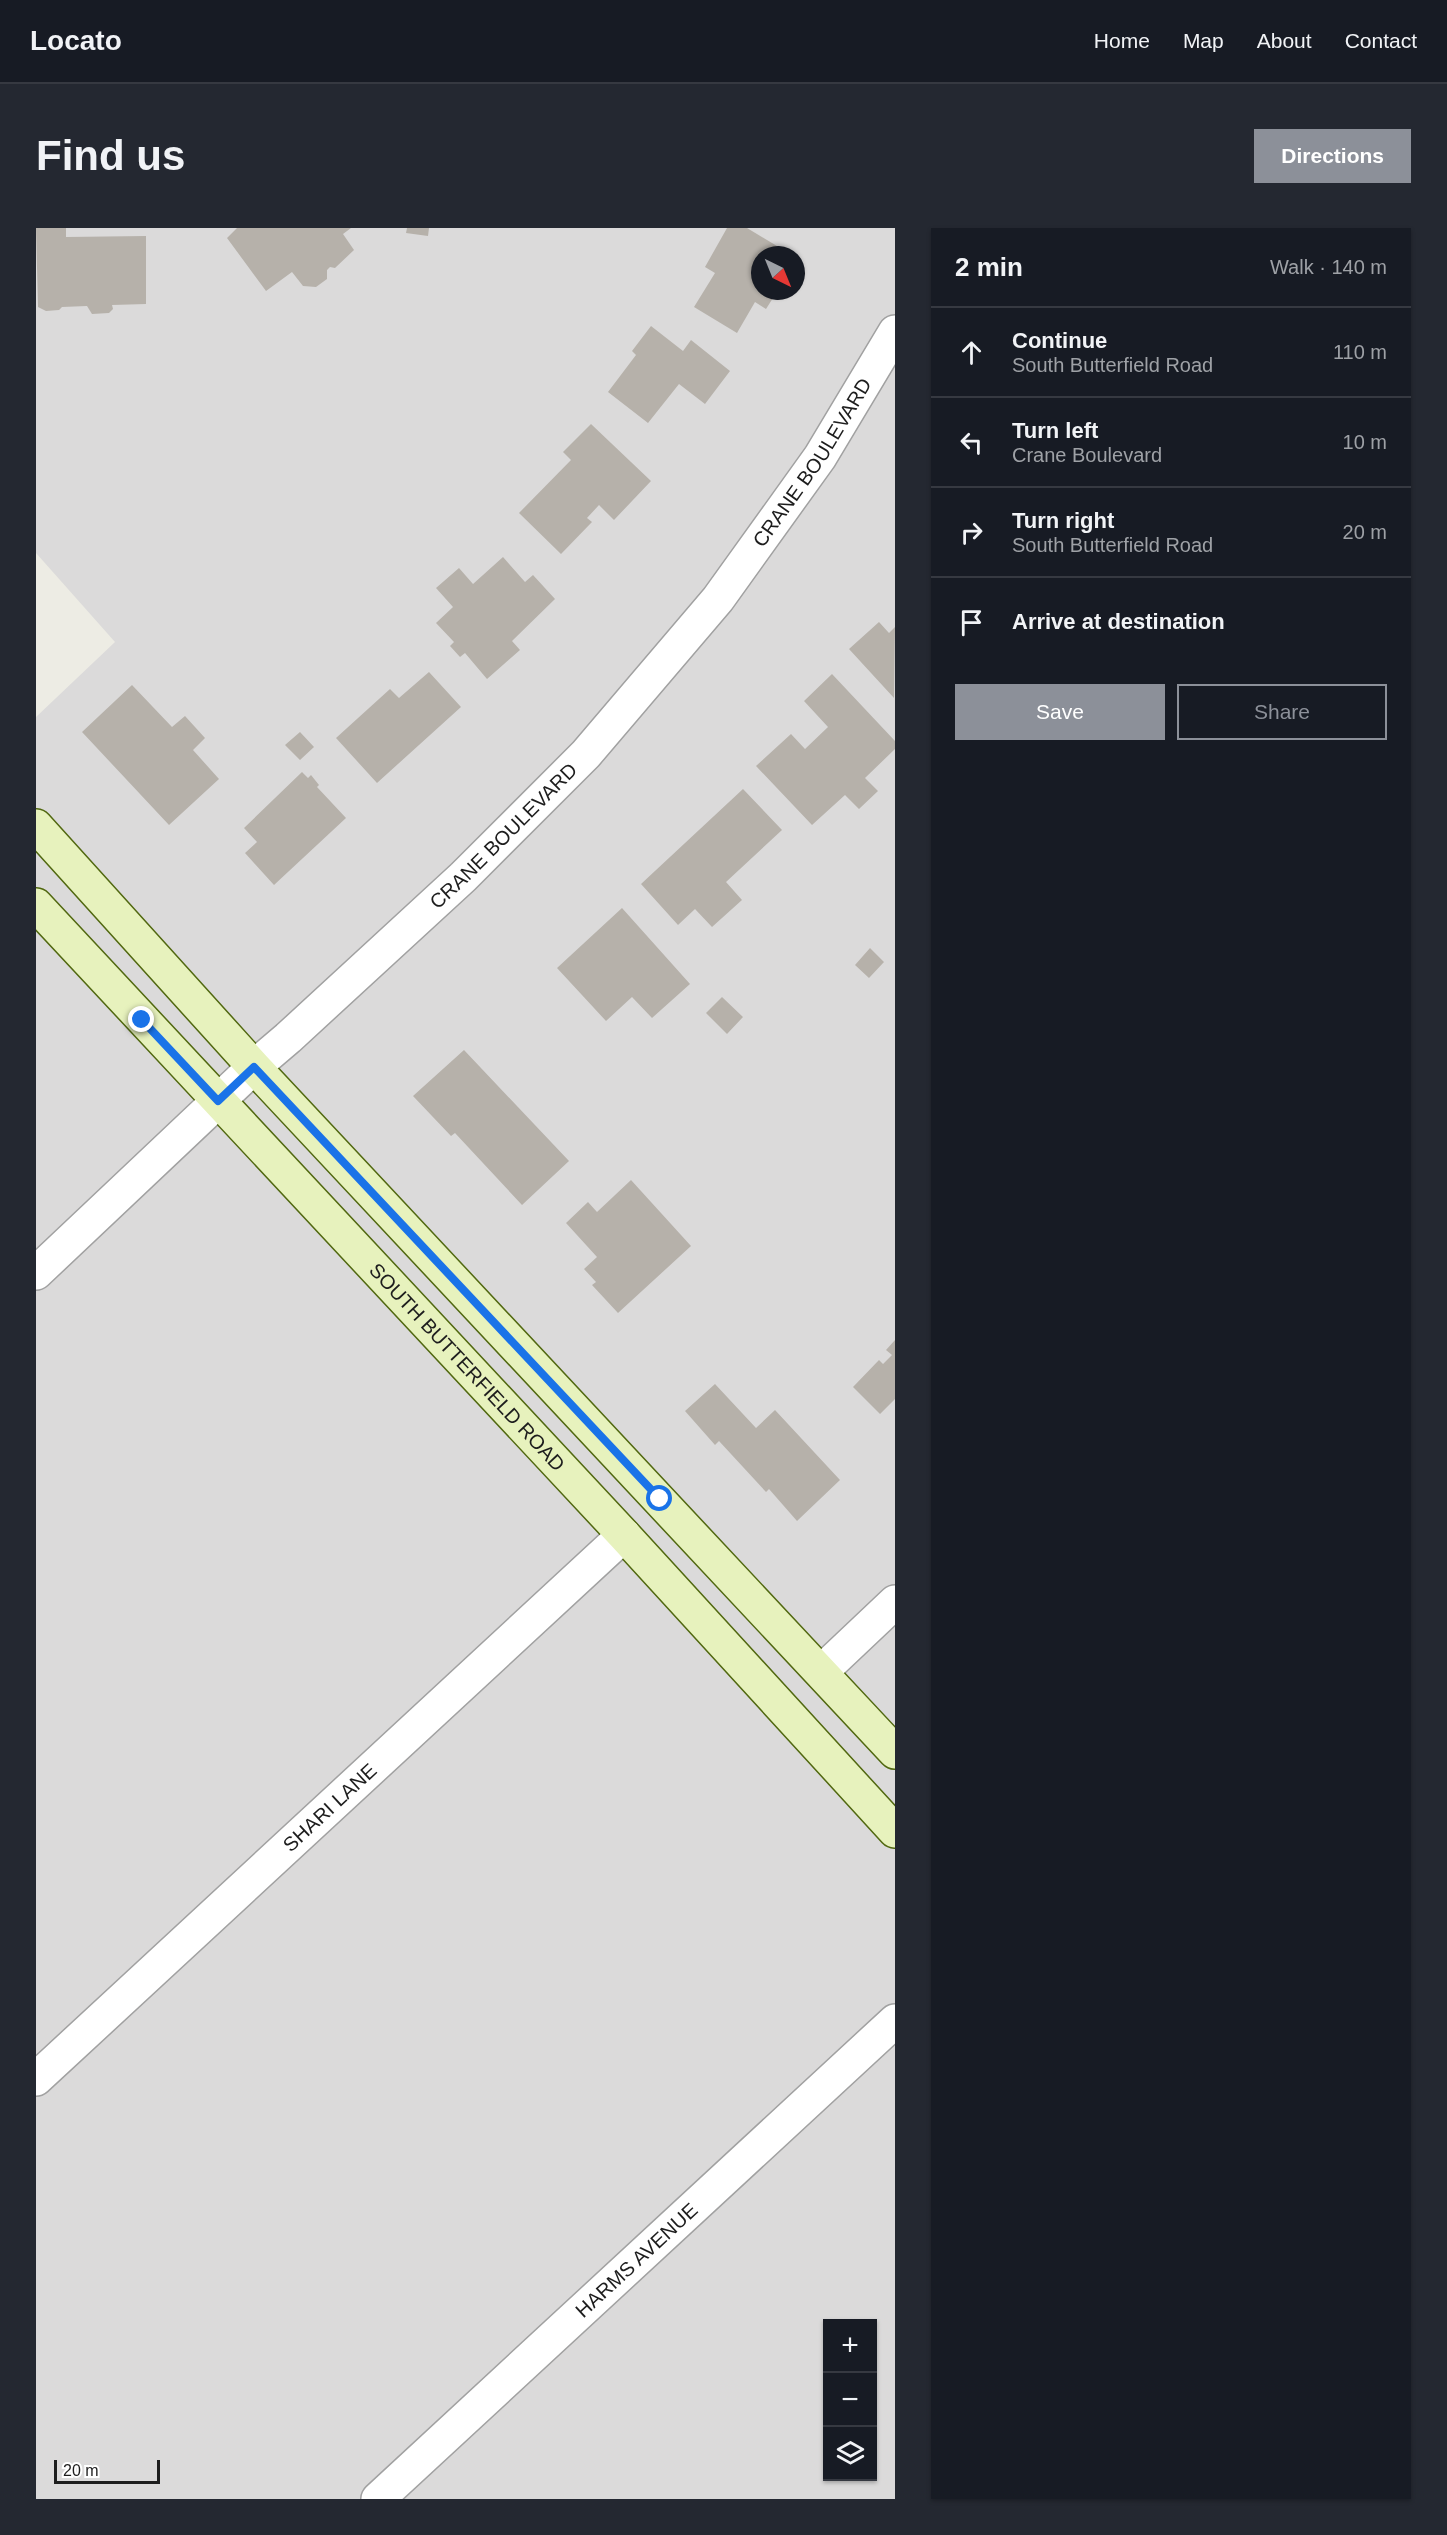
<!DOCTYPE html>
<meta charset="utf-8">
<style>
:root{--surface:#171b24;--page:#242831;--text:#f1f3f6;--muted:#9ea1a6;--line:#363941;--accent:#8c9099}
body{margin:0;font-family:Helvetica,sans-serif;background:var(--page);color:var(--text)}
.controls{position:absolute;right:18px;bottom:18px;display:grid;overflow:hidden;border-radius:0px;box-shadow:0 2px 4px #0004}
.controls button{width:54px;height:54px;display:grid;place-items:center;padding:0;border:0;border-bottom:2px solid var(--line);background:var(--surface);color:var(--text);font:30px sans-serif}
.compass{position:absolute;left:715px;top:18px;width:54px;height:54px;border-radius:50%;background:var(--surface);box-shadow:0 2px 4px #0004;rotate:137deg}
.scale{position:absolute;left:18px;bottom:15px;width:106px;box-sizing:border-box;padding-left:6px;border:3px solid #1d1d1d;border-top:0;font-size:16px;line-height:21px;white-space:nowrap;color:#1d1d1d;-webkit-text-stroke:4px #fff;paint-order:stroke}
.stop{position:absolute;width:18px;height:18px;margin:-14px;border:4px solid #1a73e8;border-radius:50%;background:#fff}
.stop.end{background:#1a73e8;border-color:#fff;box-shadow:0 2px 6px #0008}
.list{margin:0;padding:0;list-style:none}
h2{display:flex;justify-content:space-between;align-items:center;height:78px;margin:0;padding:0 24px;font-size:26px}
h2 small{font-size:20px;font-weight:400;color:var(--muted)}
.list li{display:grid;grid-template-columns:39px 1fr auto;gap:18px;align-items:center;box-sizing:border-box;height:90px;padding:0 24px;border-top:2px solid var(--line)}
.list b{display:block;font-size:22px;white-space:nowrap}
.list p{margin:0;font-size:20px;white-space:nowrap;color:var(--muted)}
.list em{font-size:20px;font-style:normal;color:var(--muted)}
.actions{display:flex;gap:12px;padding:18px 24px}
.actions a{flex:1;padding:14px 0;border:2px solid var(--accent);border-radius:0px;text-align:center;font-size:21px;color:var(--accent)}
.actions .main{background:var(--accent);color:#fff}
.icon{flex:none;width:33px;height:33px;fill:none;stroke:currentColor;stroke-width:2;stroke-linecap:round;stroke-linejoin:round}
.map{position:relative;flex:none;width:859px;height:2271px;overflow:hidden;border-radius:0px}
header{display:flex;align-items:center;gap:36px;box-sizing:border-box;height:84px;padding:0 30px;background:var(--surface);border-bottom:2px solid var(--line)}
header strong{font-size:28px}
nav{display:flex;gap:33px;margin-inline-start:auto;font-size:21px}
.intro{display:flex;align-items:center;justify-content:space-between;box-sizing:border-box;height:144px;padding:0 36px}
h1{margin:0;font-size:42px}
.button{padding:15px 27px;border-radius:0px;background:var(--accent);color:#fff;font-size:21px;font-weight:700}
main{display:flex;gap:36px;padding:0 36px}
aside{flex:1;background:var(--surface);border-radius:0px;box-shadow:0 2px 4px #0004}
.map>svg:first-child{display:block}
.residential{fill:#dbdada;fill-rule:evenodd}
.building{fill:#b6b1aa}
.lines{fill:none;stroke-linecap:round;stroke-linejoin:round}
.street-casing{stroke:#a1a1a1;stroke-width:36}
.secondary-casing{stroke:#516810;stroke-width:36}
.street{stroke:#fff;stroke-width:33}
.secondary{stroke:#e7f2bd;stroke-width:33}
.route{stroke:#1a73e8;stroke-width:8}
.labels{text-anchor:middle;stroke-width:5;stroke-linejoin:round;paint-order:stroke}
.street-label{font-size:20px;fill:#1d1d1d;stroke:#fff}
</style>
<header>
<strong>Locato</strong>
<nav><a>Home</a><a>Map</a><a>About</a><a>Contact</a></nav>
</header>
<div class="intro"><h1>Find us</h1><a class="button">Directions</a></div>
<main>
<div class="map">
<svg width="859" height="2271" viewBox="0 0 859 2271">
<rect width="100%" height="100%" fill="#edece4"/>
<!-- residential -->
<path class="residential" d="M0 0H859V2271H0V489L79 414 0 325ZM724 27H760V63H724ZM792 2096H836V2248H792Z"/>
<!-- building -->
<path class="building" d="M0 0H30V9L110 8V76L76 77 77 81 73 85 56 86 51 78 26 79 23 82 10 83 2 79Z
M201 0H315L307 6 318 22 299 40 294 39 291 42V51L280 59 267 58 256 44 230 63 191 10Z
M371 0H393L392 8 370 5Z
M691 0H711L756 27H724V63H745L740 72 737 70 730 81 719 74 701 105 658 79 679 45 669 39Z
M615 98 647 123 655 112 694 143 669 176 643 156 612 195 572 164 600 127 596 123Z
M555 196 615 253 578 292 563 277 551 290 556 294 525 326 483 285 535 232 527 224Z
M467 329 489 354 497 347 519 371 476 413 484 422 451 451 429 425 424 429 414 418 418 414 400 395 417 379 400 360 423 340 437 356Z
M843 394 853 405 859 399 858 470 813 421Z
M393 444 425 479 341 555 300 510 354 461 363 470Z
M796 446 859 513V521L829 550 842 563 823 581 809 567 776 597 720 538 755 506 769 521 792 499 768 473Z
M96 457 136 499 149 488 169 510 157 522 183 551 133 597 46 504Z
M264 504 278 519 264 532 249 517Z
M266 544 272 550 275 547 283 557 281 559 310 590 238 657 209 625 221 614 208 600Z
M707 561 746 602 690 654 706 672 676 699 659 681 642 697 605 656Z
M586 680 654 756 616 790 596 769 570 793 521 740Z
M834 720 848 734 833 750 819 737Z
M686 769 707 789 691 806 670 785Z
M428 822 533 933 486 977 419 905 415 908 377 868Z
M595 952 655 1018 582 1085 556 1057 560 1054 548 1041 561 1029 530 995 552 974 561 984Z
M859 1112V1171L844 1186 817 1159 843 1132 847 1136 856 1127 850 1122Z
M679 1156 720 1200 739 1182 804 1252 761 1293 733 1261 730 1264 683 1213 679 1217 649 1183Z"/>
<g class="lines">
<!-- street casing -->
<g class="street-casing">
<g id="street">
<path id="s1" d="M0 1045 218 839 252 810 427 649 550 526 682 371 784 229 859 104"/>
<path d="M785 1444 859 1374"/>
<path id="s2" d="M0 1851 588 1307"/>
<path id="s3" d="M342 2271 859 1793"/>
</g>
</g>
<!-- secondary casing -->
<g class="secondary-casing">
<g id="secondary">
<path d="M0 598 218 839 859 1524"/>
<path id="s4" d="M0 677 588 1307 859 1603"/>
</g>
</g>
<!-- street -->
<use href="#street" class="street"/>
<!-- secondary -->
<use href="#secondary" class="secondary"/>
</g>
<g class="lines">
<!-- route -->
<path class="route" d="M106 792 182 873 218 839 624 1271"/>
</g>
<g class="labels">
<!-- street labels -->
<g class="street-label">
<text dy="7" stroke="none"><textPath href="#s1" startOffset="1126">CRANE BOULEVARD</textPath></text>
<text dy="7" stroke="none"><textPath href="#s1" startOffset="640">CRANE BOULEVARD</textPath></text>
<text dy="7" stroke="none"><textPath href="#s4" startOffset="632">SOUTH BUTTERFIELD ROAD</textPath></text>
<text dy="7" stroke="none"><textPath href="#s2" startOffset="400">SHARI LANE</textPath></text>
<text dy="7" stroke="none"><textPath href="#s3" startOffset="352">HARMS AVENUE</textPath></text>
</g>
</g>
</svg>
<div class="controls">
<button>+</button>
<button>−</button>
<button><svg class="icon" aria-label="layers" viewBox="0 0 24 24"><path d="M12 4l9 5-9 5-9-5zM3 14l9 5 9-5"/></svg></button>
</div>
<svg class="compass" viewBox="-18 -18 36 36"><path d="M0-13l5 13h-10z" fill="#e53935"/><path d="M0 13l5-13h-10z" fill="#9ea1a6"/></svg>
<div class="scale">20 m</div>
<div class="stop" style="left:624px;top:1271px"></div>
<div class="stop end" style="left:106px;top:792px"></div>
</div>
<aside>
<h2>2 min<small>Walk · 140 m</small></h2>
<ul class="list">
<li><svg class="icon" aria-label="ahead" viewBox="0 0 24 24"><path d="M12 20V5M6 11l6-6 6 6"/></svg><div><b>Continue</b><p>South Butterfield Road</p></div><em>110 m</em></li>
<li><svg class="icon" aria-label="left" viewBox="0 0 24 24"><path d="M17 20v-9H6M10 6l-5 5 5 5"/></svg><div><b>Turn left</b><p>Crane Boulevard</p></div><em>10 m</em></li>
<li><svg class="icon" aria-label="right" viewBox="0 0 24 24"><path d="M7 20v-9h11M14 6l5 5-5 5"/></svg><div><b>Turn right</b><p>South Butterfield Road</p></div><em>20 m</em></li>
<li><svg class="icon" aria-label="arrive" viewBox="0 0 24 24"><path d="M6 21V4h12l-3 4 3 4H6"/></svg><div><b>Arrive at destination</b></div></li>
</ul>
<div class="actions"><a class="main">Save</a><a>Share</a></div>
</aside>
</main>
